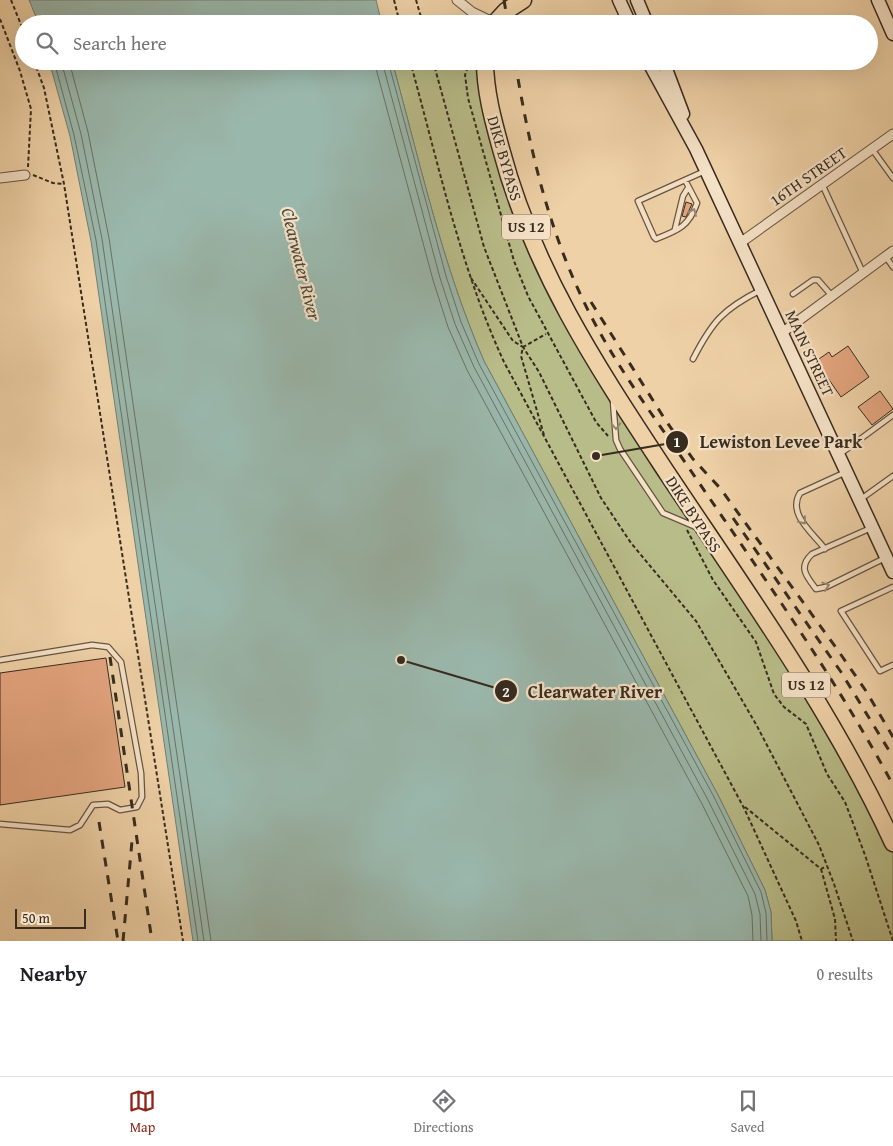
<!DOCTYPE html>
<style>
:root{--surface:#fff;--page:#f6f6f6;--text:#202124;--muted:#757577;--line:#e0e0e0;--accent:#8f2418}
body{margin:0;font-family:"Gentium Book Plus",serif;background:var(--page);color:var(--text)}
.scale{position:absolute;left:15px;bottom:12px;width:71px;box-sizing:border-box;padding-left:5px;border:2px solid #382c1f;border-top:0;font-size:14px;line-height:18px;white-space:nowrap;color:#382c1f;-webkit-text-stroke:4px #f5e1c6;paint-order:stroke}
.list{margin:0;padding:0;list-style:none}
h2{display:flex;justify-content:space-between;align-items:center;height:65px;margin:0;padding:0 20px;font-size:21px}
h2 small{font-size:16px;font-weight:400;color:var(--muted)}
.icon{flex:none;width:28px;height:28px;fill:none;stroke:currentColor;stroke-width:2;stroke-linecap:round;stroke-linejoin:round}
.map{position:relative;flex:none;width:893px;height:941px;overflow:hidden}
.search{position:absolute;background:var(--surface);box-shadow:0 5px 20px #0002;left:15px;right:15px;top:15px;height:55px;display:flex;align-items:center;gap:12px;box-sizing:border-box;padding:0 18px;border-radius:28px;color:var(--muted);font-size:19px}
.sheet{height:135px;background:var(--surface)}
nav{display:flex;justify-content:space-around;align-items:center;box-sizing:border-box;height:70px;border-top:1px solid var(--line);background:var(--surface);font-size:14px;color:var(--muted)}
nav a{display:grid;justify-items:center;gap:2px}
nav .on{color:var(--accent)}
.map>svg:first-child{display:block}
.green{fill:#b8bc88;stroke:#787454}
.water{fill:#9ab7ab;stroke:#737f73}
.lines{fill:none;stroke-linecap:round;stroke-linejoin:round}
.shore{stroke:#697265;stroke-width:1}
.building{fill:#e4a57f;stroke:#382c1f}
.lane-casing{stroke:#665541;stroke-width:7}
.street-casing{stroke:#665541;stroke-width:11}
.secondary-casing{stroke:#382c1f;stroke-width:15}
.highway-casing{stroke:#382c1f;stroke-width:19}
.path{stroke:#382c1f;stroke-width:2;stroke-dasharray:4 2.5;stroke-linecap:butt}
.lane{stroke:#f5e1c6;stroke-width:4.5}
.street{stroke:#f5e1c6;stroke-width:9}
.secondary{stroke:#f5e1c6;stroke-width:12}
.highway{stroke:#efd1a7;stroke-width:16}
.rail{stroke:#382c1f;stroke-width:3;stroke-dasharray:9 9;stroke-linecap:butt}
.oneway{stroke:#968672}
.labels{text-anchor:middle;stroke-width:4.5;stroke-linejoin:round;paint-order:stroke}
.shield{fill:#f5e1c6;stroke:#716251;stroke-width:1}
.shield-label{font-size:15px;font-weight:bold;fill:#382c1f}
.street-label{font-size:16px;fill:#382c1f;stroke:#f5e1c6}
.water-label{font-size:18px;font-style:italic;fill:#4c483b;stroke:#f5e1c6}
.leader{fill:none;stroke:#382c1f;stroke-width:2}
.callout-dot{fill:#382c1f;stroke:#f5e1c6;stroke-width:2}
.mark-label{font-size:15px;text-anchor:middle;font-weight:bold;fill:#fff}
.callout-label{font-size:18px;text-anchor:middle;font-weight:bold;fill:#382c1f;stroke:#f5e1c6;stroke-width:4.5;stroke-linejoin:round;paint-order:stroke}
</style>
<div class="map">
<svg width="893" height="941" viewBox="0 0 893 941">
<rect width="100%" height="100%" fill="#efd1a7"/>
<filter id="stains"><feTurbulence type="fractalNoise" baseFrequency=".004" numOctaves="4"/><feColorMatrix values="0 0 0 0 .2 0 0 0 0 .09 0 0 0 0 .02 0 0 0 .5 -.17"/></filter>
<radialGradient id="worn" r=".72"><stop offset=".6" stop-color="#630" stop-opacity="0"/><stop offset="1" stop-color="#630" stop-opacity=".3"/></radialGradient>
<!-- green -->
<path class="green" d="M392 61H485V76L545 271 708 534 893 843V941H772L771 912 765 890 718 795 484 361C442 265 420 162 392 61Z"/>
<!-- water -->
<path class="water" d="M29 0H376L382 24H39Z
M49 61H392C420 162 442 265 484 361L718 795 765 890 771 912 772 941H193L91 241 70 136Z"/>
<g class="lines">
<!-- shore -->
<path class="shore" d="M54 61 74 135 96 240 198 941
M61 61 81 134 102 239 204 941
M69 61 88 132 109 238 211 941
M374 61 433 280 448 327 467 370 702 804 748 896 752 915 753 941
M382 61 440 278 455 324 474 367 708 800 755 894 760 914 761 941
M388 61 446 276 461 322 479 364 714 797 761 892 766 913 767 941"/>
</g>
<!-- building -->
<path class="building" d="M686 202 692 204 686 217 682 216Z
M848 346 869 377 841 397 816 361 829 352 832 357Z
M880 391 893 409 872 425 858 407Z
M106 658 125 787 0 805V673Z"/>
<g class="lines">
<!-- lane casing -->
<g class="lane-casing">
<path id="lane" d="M872 149 893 178
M685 180 697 203C689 226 679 230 656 239L654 237 638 201 705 171
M822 184 863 273
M675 229 683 196 688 188
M886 257 893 267
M793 294 813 280H818L832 296
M693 359C712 322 723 309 761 290
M613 401 616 440 620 449 663 513 696 527
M840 454 893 415
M861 499 893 476
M871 528 812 554C798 567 806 576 816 589L826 587 885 558
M825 549C813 533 787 514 800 493L846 472
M893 587 841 611 880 671 893 665
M0 660 92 645 108 647 121 662 141 773 142 797 137 807 120 810 108 804 93 805 80 825 70 830 0 824"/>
</g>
<!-- street casing -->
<g class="street-casing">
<path id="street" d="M457 0 472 12 495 23
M0 178 25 175
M740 243 893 134
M783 332 893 251"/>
</g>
<!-- secondary casing -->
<g class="secondary-casing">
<path id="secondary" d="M619 0 630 24
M637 0 647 24
M878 0 893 34
M648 61 696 149 893 572
M663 61 683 114"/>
</g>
<!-- highway casing -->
<g class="highway-casing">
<path id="highway" d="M494 24 506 11 523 0
M485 61C485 91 493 120 501 149 534 273 598 368 667 473 747 593 833 712 893 843"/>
</g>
<!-- path -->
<path class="path" d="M11 0 24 32
M394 0 400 24
M416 0 423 24
M0 19 20 71 31 109 28 167
M34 61 44 88 64 184 183 941
M410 61C438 162 460 267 504 362L744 808 796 921 802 941
M433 61 484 247 523 347 539 372 601 498 631 543 696 621 757 726 819 845 834 884 853 941
M470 61 465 75 468 98 514 261 528 296 596 422 608 436
M33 175 53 183 64 184
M471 278 513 341 523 347
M544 435 521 356 523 347 546 334
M687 530 713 580 756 642 774 694 784 707 806 724 827 774 845 802 865 855 893 941
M745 807 821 869 827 866
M821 869 835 919 836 941"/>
<!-- lane -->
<use href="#lane" class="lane"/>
<!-- street -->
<use href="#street" class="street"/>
<!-- secondary -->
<use href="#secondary" class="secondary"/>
<!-- highway -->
<use href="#highway" class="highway"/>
<!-- rail -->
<path class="rail" d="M504 0 508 24
M515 61C529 145 546 222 583 300 612 361 653 415 691 471 761 574 834 675 893 785
M591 302 666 421 693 459 720 488 837 649 866 691 893 737
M733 518 841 672 893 757
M110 657 152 941
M99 822 118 941
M123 941 132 841"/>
</g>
<!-- one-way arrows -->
<defs><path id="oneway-chevron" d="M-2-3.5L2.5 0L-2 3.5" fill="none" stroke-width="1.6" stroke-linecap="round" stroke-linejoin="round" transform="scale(1.25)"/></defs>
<g class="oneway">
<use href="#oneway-chevron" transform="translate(693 212) rotate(-66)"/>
<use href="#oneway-chevron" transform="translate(616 426) rotate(89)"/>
<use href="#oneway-chevron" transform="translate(803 521) rotate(52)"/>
<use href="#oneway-chevron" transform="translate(826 586) rotate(-18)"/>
</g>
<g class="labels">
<!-- shield labels -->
<g class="shield">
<rect x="502" y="214.5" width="48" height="25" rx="4"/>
<rect x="782" y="672.5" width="48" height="25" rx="4"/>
</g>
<g class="shield-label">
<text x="526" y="232">US 12</text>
<text x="806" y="690">US 12</text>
</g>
<!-- street labels -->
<g class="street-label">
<text transform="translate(505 158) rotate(74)" y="6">DIKE BYPASS</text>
<text transform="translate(808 176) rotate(-35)" y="6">16TH STREET</text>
<text transform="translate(810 353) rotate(65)" y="6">MAIN STREET</text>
<text transform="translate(694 514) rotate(57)" y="6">DIKE BYPASS</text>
</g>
<!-- water labels -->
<g class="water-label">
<text transform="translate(301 264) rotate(76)" y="6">Clearwater River</text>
</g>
</g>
<!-- callouts -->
<path class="leader" d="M596 456L677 442M401 660L506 691"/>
<g class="callout-dot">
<circle cx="596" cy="456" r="5"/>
<circle cx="401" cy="660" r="5"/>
<circle cx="677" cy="442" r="12"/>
<circle cx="506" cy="691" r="12"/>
</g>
<g class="mark-label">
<text x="677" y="447">1</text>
<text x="506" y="697">2</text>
</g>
<g class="callout-label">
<text x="781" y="448">Lewiston Levee Park</text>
<text x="595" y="698">Clearwater River</text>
</g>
<rect width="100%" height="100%" filter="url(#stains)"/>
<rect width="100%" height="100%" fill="url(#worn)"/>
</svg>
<div class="scale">50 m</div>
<div class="search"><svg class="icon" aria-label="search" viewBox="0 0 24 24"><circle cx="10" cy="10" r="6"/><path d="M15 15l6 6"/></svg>Search here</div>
</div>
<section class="sheet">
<h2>Nearby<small>0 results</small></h2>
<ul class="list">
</ul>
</section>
<nav>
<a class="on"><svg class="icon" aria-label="map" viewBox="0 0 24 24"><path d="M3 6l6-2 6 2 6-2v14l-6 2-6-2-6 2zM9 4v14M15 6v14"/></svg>Map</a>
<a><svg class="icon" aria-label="directions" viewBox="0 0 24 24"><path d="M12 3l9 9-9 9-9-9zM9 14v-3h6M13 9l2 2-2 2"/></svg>Directions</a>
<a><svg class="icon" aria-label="saved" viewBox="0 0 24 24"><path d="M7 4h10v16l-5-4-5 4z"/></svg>Saved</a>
</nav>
